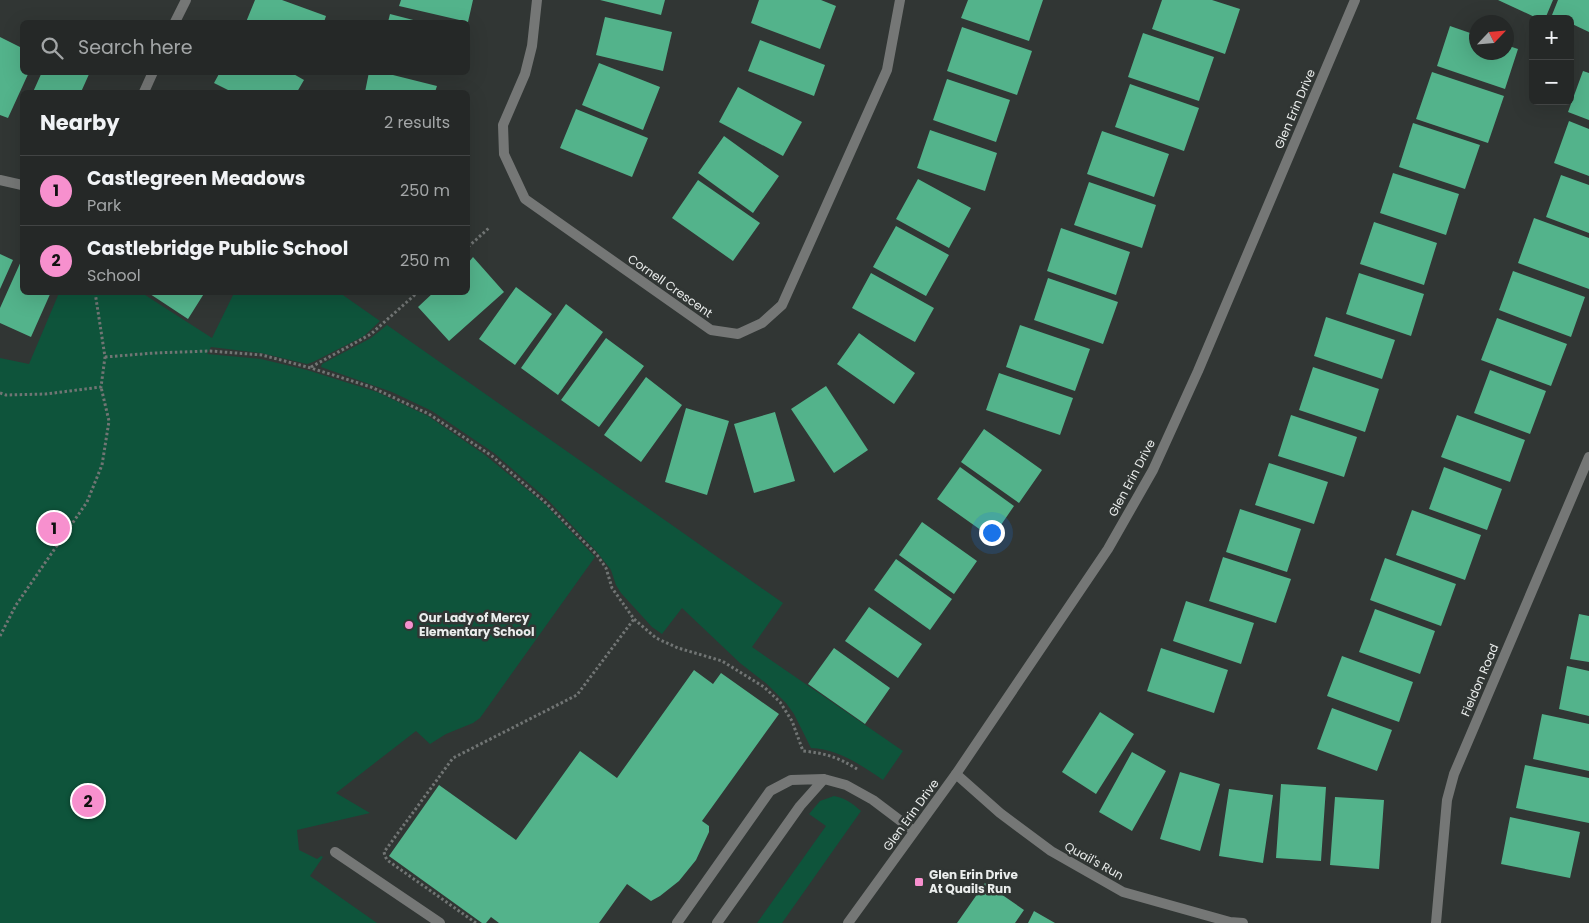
<!DOCTYPE html>
<meta charset="utf-8">
<style>
:root{--surface:#252827;--page:#2d302f;--text:#f1f3f6;--muted:#a3a6a7;--line:#424444;--accent:#f790ce}
body{margin:0;font-family:Poppins,sans-serif;background:var(--page);color:var(--text)}
.controls{position:absolute;right:15px;top:15px;display:grid;overflow:hidden;border-radius:8px;box-shadow:0 5px 20px #0002}
.controls button{width:45px;height:45px;display:grid;place-items:center;padding:0;border:0;border-bottom:1px solid var(--line);background:var(--surface);color:var(--text);font:25px sans-serif}
.compass{position:absolute;left:1469px;top:15px;width:45px;height:45px;border-radius:50%;background:var(--surface);box-shadow:0 5px 20px #0002;rotate:64deg}
.you{position:absolute;left:991px;top:532px;width:18px;height:18px;margin:-12px;border:4px solid #fff;border-radius:50%;background:#1a73e8;box-shadow:0 0 0 8px #1a73e833}
.badge{display:grid;place-items:center;width:32px;height:32px;border-radius:50%;background:var(--accent);color:#111;font-size:16px;font-weight:700}
.pin{position:absolute;translate:-50% -50%;border:2px solid #fff;box-shadow:0 1px 5px #0006}
.list{margin:0;padding:0;list-style:none}
h2{display:flex;justify-content:space-between;align-items:center;height:65px;margin:0;padding:0 20px;font-size:21px}
h2 small{font-size:16px;font-weight:400;color:var(--muted)}
.list li{display:grid;grid-template-columns:32px 1fr auto;gap:15px;align-items:center;box-sizing:border-box;height:70px;padding:0 20px;border-top:1px solid var(--line)}
.list b{display:block;font-size:19px;white-space:nowrap}
.list p{margin:0;font-size:16px;white-space:nowrap;color:var(--muted)}
.list em{font-size:16px;font-style:normal;color:var(--muted)}
.icon{flex:none;width:28px;height:28px;fill:none;stroke:currentColor;stroke-width:2;stroke-linecap:round;stroke-linejoin:round}
.map{position:relative;flex:none;width:1589px;height:923px;overflow:hidden}
.search{position:absolute;background:var(--surface);box-shadow:0 5px 20px #0002;left:20px;top:20px;width:450px;height:55px;display:flex;align-items:center;gap:12px;box-sizing:border-box;padding:0 18px;border-radius:8px;color:var(--muted);font-size:19px}
.panel{position:absolute;background:var(--surface);box-shadow:0 5px 20px #0002;left:20px;top:90px;width:450px;height:205px;border-radius:8px}
.map>svg:first-child{display:block}
.green{fill:#0e543b}
.building{fill:#53b38b}
.lines{fill:none;stroke-linecap:round;stroke-linejoin:round}
.path{stroke:#717574;stroke-width:3;stroke-dasharray:2.5 2.5;stroke-linecap:butt}
.service{stroke:#757776;stroke-width:10}
.minor{stroke:#757776;stroke-width:10}
.tertiary{stroke:#757776;stroke-width:10}
.poi-dot{fill:#f790ce;stroke:#313634;stroke-width:2}
.labels{text-anchor:middle;stroke-width:5;stroke-linejoin:round;paint-order:stroke}
.street-label{font-size:12px;fill:#eaedec;stroke:#313634}
.poi-label{font-size:12px;font-weight:bold;fill:#eaedec;stroke:#313634;text-anchor:start}
</style>
<div class="map">
<svg width="1589" height="923" viewBox="0 0 1589 923">
<rect width="100%" height="100%" fill="#313634"/>
<!-- green -->
<path class="green" d="M59 293H142L212 338 234 293H340L380 321 364 336 313 362 307 364 261 353 211 347 207 354 261 359 307 370 377 392 428 416 485 455 546 505 595 557 480 718 473 723 446 734 430 744 416 731 336 793 370 813 297 830 299 850 317 859 321 856 323 857 310 876 377 923H0V358L29 364Z
M387 325 783 603 752 647 903 751 883 780C861 765 838 749 811 748L794 714 786 703 767 684 740 663 682 608 662 634 652 627 621 593 616 585 611 570 597 552 548 500 494 453 432 411 392 392 321 367 322 364 371 338Z
M834 796C845 798 852 803 861 811L782 923H757L826 826 809 814 820 801Z"/>
<!-- building -->
<path class="building" d="M255 0H282L326 16 324 22H246Z
M401 0H473L468 22 399 6Z
M600 0H665L661 15Z
M759 0H821L836 6 820 49 751 23Z
M968 0H1043L1029 41 961 18Z
M1162 0H1212L1240 9 1225 54 1152 29Z
M1498 0H1553L1545 19H1539Z
M1558 0H1589V32L1570 23V19H1560L1552 15Z
M390 14 421 22H388Z
M605 17 672 32 663 71 596 55Z
M1450 26 1476 35V52H1506V45L1518 49 1505 89 1437 66Z
M962 27 1032 51 1017 95 947 71Z
M1143 33 1214 57 1199 101 1128 77Z
M0 37 22 48V72H29L8 118 0 115Z
M760 40 825 65 814 96 748 71Z
M599 63 660 87 643 130 582 105Z
M1583 71 1589 73V120L1568 112Z
M42 72H90L81 92H33Z
M220 72H290L304 80 297 92H232L214 83Z
M369 72H381L437 86 435 92H365Z
M1432 72 1504 96 1488 143 1416 119Z
M947 79 1010 100 996 142 933 120Z
M1130 84 1199 108 1184 151 1115 127Z
M738 87 802 122 783 156 719 122Z
M576 109 648 138 632 177 560 148Z
M1569 121 1589 129V176L1554 163Z
M1413 123 1480 145 1465 189 1399 167Z
M930 130 997 153 985 191 917 168Z
M1102 131 1169 154 1154 197 1087 174Z
M724 136 779 176 753 213 698 173Z
M1393 173 1459 194 1446 235 1380 213Z
M1561 175 1589 185V233L1546 217Z
M918 179 971 208 949 248 896 219Z
M698 180 760 223 733 261 672 218Z
M1089 182 1156 205 1142 248 1074 225Z
M1534 218 1589 238V289L1518 263Z
M1374 222 1437 243 1424 285 1360 264Z
M896 226 949 255 926 296 873 267Z
M1061 228 1130 252 1116 295 1047 271Z
M0 254 13 260 0 289Z
M473 257 504 292 449 341 418 307 434 292H468V263Z
M22 259V292H51L31 337 0 323V308Z
M1513 271 1585 297 1571 337 1499 310Z
M871 273 934 308 915 342 852 308Z
M1359 273 1424 294 1411 336 1346 314Z
M1048 278 1118 302 1103 344 1034 320Z
M516 287 552 314 515 365 479 339Z
M147 292H205L188 319Z
M566 304 603 332 558 395 521 368Z
M1326 317 1395 340 1382 379 1314 356Z
M1497 318 1567 344 1551 386 1481 360Z
M1020 325 1090 349 1075 391 1006 367Z
M859 333 915 373 894 404 837 364Z
M606 338 644 366 599 427 561 400Z
M1313 367 1379 389 1365 432 1299 410Z
M1490 370 1546 391 1530 434 1474 413Z
M999 373 1073 398 1060 435 986 410Z
M646 377 682 405 641 462 604 435Z
M826 386 868 450 834 473 791 409Z
M686 408 729 421 707 495 665 482Z
M775 412 795 481 754 493 734 424Z
M1291 415 1357 437 1344 477 1278 456Z
M1457 415 1525 440 1510 482 1441 457Z
M984 429 1042 470 1019 503 961 462Z
M1269 463 1328 482 1314 524 1255 505Z
M960 467 1014 506 992 538 937 499Z
M1444 467 1502 489 1487 530 1429 509Z
M1240 509 1301 529 1287 572 1226 552Z
M1412 510 1481 535 1465 580 1396 555Z
M922 522 977 561 954 594 899 555Z
M1223 557 1291 579 1276 623 1209 601Z
M1385 558 1456 584 1441 626 1370 600Z
M896 559 952 599 930 630 874 590Z
M1186 601 1254 623 1241 664 1173 641Z
M869 607 922 644 898 678 845 641Z
M1375 609 1435 631 1420 674 1359 652Z
M1579 614 1589 616V662L1570 659Z
M834 648 890 688 865 724 808 684Z
M1161 648 1228 670 1214 713 1147 691Z
M1342 656 1413 682 1399 722 1327 696Z
M1567 666 1589 671V716L1559 709Z
M694 670 713 684 721 673 779 714 702 821 709 826V832L696 860 679 881 660 896 651 901 627 884 599 923H499L491 917 486 923H482L389 856 439 785 516 840 580 751 617 778Z
M1332 708 1392 730 1377 771 1317 749Z
M1100 712 1134 734 1096 794 1062 772Z
M1542 714 1589 724V771L1533 759Z
M1132 752 1166 771 1132 831 1099 812Z
M1525 765 1589 778V823L1516 808Z
M1180 772 1220 784 1200 851 1160 839Z
M1281 784 1326 787 1321 861 1276 858Z
M1229 789 1273 795 1263 863 1219 856Z
M1335 797 1384 800 1379 869 1330 865Z
M1510 817 1580 832 1570 878 1501 864Z
M985 883 1024 910 1015 923H957Z
M1034 911 1055 923H1028Z"/>
<g class="lines">
<!-- path -->
<path class="path" d="M468 247 490 227
M105 357 154 353 210 351 262 355 311 368 371 387 429 414 492 456 546 503 597 555 606 568 612 588 634 619 656 638 678 648 722 661 764 687 780 702 792 721 803 751C824 753 838 757 857 769
M311 367 371 334 418 292
M0 393 6 395 46 394 101 387 105 357 95 292
M0 636 16 605 87 502 102 465 109 421 101 387
M476 923 387 860 385 856 384 852 453 758 577 695 634 619"/>
<!-- service -->
<path class="service" d="M335 852 440 923
M677 923 770 791 791 780 824 779
M717 923 800 806 824 779 846 785 873 800 914 831"/>
<!-- minor -->
<path class="minor" d="M537 0 532 46 525 74 503 125 504 154 525 199 711 330 738 334 762 323 782 305 887 70 900 0
M175 22 186 0
M144 92 153 72
M0 180 22 185
M956 774 1000 813 1051 851 1123 892 1230 922 1243 923
M1436 923 1447 800 1454 774 1589 457"/>
<!-- tertiary -->
<path class="tertiary" d="M848 923 956 774 1108 549 1153 470 1198 371 1355 0"/>
</g>
<!-- markers -->
<g class="poi-dot">
<circle cx="409" cy="625" r="5"/>
<rect x="914" y="877" width="10" height="10" rx="2.5"/>
</g>
<g class="labels">
<!-- street labels -->
<g class="street-label">
<text transform="translate(1295 109) rotate(-67)" y="4">Glen Erin Drive</text>
<text transform="translate(670 286) rotate(35)" y="4">Cornell Crescent</text>
<text transform="translate(1132 478) rotate(-62)" y="4">Glen Erin Drive</text>
<text transform="translate(1480 680) rotate(-67)" y="4">Fieldon Road</text>
<text transform="translate(911 815) rotate(-54)" y="4">Glen Erin Drive</text>
<text transform="translate(1094 861) rotate(29)" y="4">Quail's Run</text>
</g>
<!-- poi labels -->
<g class="poi-label">
<text x="419" y="622">Our Lady of Mercy<tspan x="419" dy="14">Elementary School</tspan></text>
<text x="929" y="879">Glen Erin Drive<tspan x="929" dy="14">At Quails Run</tspan></text>
</g>
</g>
</svg>
<div class="controls">
<button>+</button>
<button>−</button>
</div>
<svg class="compass" viewBox="-18 -18 36 36"><path d="M0-13l5 13h-10z" fill="#e53935"/><path d="M0 13l5-13h-10z" fill="#a3a6a7"/></svg>
<div class="you"></div>
<div class="pin badge" style="left:54px;top:528px">1</div>
<div class="pin badge" style="left:88px;top:801px">2</div>
<div class="search"><svg class="icon" aria-label="search" viewBox="0 0 24 24"><circle cx="10" cy="10" r="6"/><path d="M15 15l6 6"/></svg>Search here</div>
<section class="panel">
<h2>Nearby<small>2 results</small></h2>
<ul class="list">
<li><span class="badge">1</span><div><b>Castlegreen Meadows</b><p>Park</p></div><em>250 m</em></li>
<li><span class="badge">2</span><div><b>Castlebridge Public School</b><p>School</p></div><em>250 m</em></li>
</ul>
</section>
</div>
